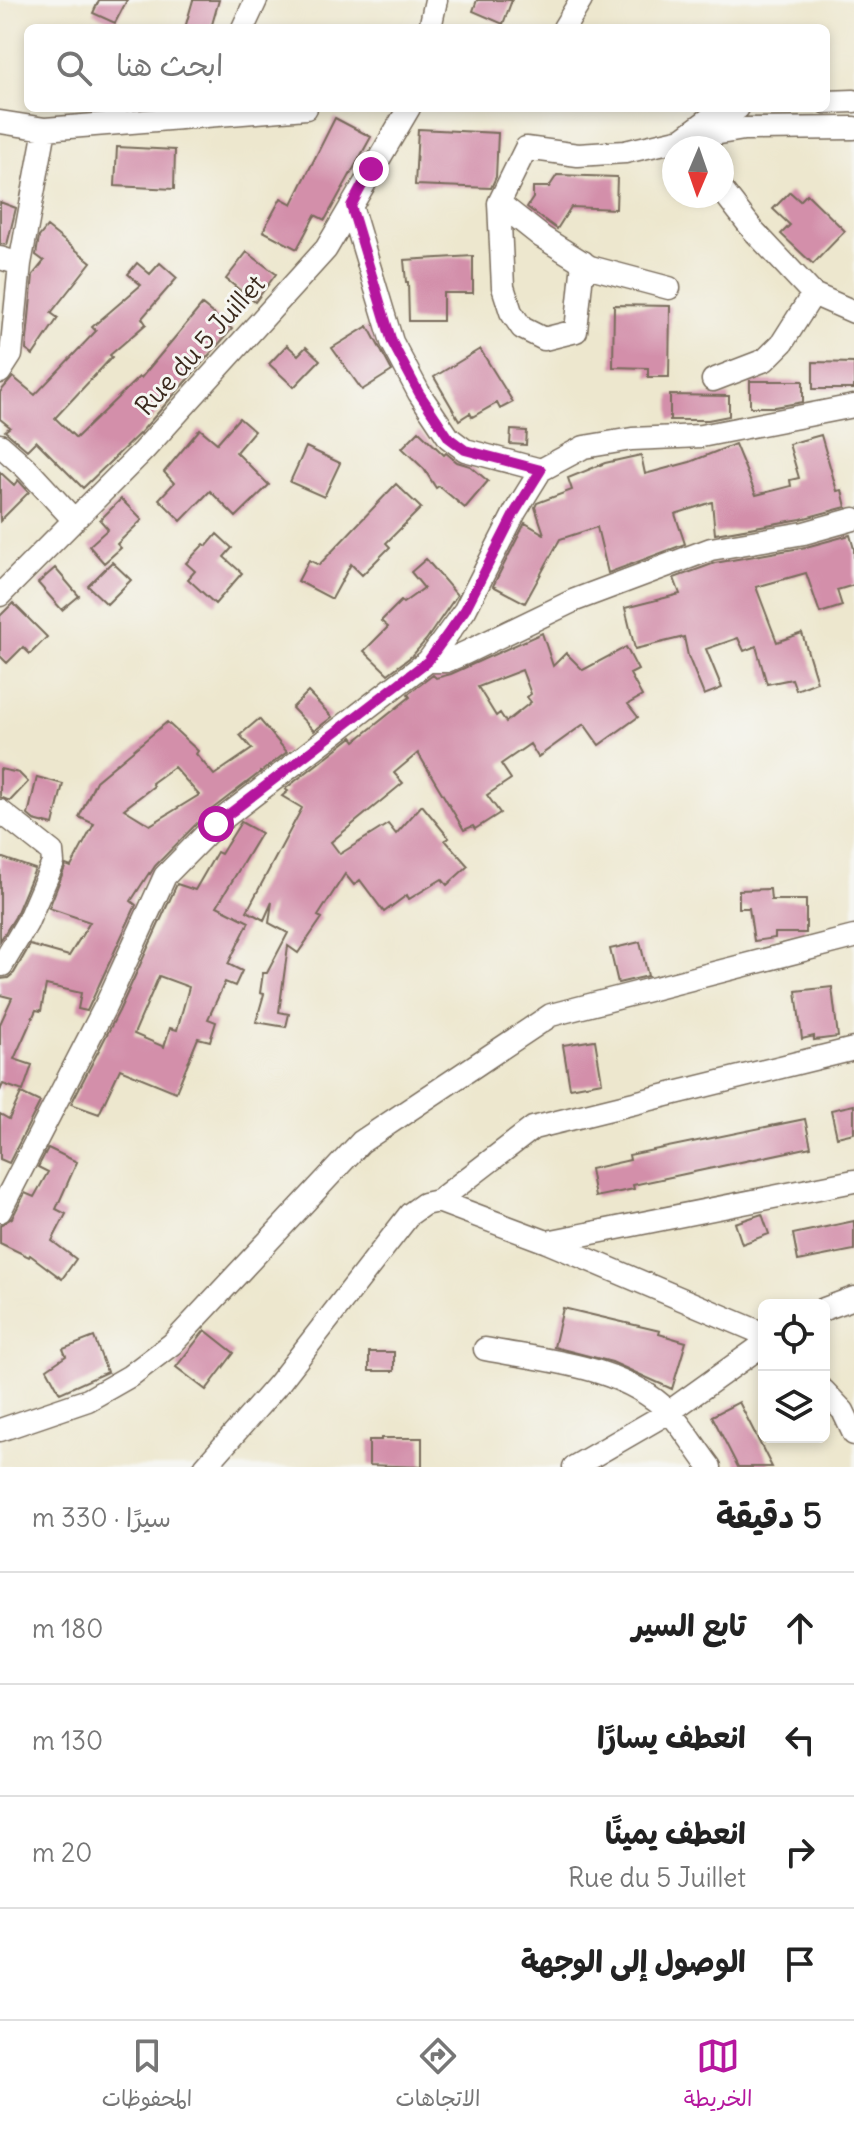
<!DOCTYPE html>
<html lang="ar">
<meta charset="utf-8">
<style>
:root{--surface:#fff;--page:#f2f2f2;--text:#222;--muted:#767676;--line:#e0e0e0;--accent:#b5179e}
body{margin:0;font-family:Delius,"Playpen Sans Arabic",sans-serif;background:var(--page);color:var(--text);direction:rtl}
.controls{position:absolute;right:24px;bottom:24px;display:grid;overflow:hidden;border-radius:12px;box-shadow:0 4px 12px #0003}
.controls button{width:72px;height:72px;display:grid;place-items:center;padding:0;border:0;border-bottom:2px solid var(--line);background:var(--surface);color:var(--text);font:40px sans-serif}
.compass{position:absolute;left:662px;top:136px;width:72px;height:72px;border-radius:50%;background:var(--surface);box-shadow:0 4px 12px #0003;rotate:182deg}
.stop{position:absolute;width:24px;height:24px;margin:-18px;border:6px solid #b5179e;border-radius:50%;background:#fff}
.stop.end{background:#b5179e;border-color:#fff;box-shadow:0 2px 8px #0008}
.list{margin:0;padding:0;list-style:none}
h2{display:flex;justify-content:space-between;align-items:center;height:104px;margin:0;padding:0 32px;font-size:34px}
h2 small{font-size:26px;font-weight:400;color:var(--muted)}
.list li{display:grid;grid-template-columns:52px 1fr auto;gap:24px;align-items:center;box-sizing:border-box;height:112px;padding:0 32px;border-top:2px solid var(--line)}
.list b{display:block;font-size:30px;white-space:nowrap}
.list p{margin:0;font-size:26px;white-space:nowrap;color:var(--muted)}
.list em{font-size:26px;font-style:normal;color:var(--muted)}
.icon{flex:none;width:44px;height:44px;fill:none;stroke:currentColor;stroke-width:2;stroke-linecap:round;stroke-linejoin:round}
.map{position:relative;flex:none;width:854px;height:1467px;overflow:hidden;direction:ltr}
.search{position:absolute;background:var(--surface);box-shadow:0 4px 12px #0003;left:24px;right:24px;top:24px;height:88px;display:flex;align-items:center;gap:20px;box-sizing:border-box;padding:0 28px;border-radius:12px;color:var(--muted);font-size:30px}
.sheet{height:552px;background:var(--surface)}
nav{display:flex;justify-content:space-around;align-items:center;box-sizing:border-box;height:112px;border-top:2px solid var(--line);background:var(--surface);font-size:22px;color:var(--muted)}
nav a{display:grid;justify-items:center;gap:4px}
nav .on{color:var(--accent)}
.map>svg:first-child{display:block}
.building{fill:#d38faa;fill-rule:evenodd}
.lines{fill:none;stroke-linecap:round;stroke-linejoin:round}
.minor-casing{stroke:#796c5c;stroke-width:25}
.minor{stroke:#fff;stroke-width:22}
.route{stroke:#b5179e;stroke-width:10}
.labels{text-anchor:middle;stroke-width:6;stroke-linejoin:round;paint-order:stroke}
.street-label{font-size:26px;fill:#3b2a1e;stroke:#f6f6f2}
</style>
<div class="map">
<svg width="854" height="1467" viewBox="0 0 854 1467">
<rect width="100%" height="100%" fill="#f6f6f2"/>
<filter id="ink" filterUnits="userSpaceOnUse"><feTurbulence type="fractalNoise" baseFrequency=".0125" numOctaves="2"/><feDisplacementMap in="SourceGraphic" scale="16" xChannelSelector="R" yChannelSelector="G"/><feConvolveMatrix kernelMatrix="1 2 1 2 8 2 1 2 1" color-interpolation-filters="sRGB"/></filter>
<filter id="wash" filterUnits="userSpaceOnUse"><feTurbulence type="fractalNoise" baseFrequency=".006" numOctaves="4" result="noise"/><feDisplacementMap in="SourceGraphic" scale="32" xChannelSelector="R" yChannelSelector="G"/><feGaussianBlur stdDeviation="1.8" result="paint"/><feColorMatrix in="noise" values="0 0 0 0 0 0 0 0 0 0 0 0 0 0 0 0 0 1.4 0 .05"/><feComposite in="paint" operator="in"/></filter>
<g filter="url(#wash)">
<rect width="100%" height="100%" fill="#ede7ce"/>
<g id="blocks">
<!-- building -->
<path class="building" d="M99 0H127L115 23 93 13Z
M193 0H219L211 28H185Z
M477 0H512L503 24 473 11Z
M335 118 371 137 325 220 315 215 297 249 263 231 281 198 292 204Z
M418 129 498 133 496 177 491 188 415 185Z
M117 147 175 150 174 189 115 186Z
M557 175 617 177 616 209 571 207 557 229 527 207 533 198V187H549Z
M790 192 800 201 807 194 845 231 813 264 781 234 790 225 773 209Z
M0 202 16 208 7 245 0 244Z
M47 227 91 262 51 313 58 318 33 355 26 350 33 275 44 261 36 255 39 237Z
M247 252 276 274 255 302 226 279Z
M473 256V293H443V321H409L408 282H406L404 260Z
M137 263 150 274 160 263 177 278 142 318 146 324 110 355 112 357 55 418 76 438 139 377 141 378 202 305 232 329 141 432 83 488 36 441 27 450 5 431 10 427 0 419V392L13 377 35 395 96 331 92 327 141 285 128 274Z
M614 305 670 306 669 377H648V368L613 367Z
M368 326 392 371 362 390 332 348Z
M287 345 298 355 306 347 320 360 294 387 269 364Z
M480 349 513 402 500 409 497 403 472 417 470 413 459 420 434 377Z
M813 362 854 363V389H813Z
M750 381H803V402L775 407H750Z
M670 395 729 396V416L708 420H670Z
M239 418 254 431 236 452 269 485 236 517 210 491 181 521 159 499 174 483 164 472 200 429 217 443Z
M511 430 527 431 526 445 510 444Z
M419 431 444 455 446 453 457 462 470 466 488 481 465 508 439 486 436 488 424 469 402 448Z
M821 435 837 491 842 490 846 507 801 519 715 534 712 502 675 514 685 544 608 573 597 527 560 539 525 603 493 586 525 523 544 534 535 507 537 503 572 490 568 478 605 463 641 455 645 474 690 462 735 444 756 495 791 486 790 480 799 478 789 444Z
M306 447 340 463 324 497 290 482Z
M0 472 14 485 18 480 29 492 0 521Z
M396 484 421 508 386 543 390 547 362 575 351 564 332 599 298 581 309 560 319 565Z
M121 499 142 520 117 544 121 548 104 563 89 546 108 529 100 520Z
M217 534 232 548 224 557 242 573 215 604 188 579 195 571 186 563 204 544 207 546Z
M850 535 854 549V585L837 590 842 606 820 613 806 573 756 587 777 642 802 633 817 682 796 690 792 679 767 684 756 646 744 651 738 638 706 649 722 688 704 695 688 656 684 637 635 649 625 608 680 594 674 578 715 563 806 547Z
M426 559 457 595 426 640 413 655 388 674 364 651 388 627 381 621 401 601 403 603 424 588 411 572Z
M112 562 131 580 107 604 88 586Z
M55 568 79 596 62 610 38 583Z
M13 603 47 637 30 654 23 647 7 663 0 656V616Z
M542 633 553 666 566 653 583 670 626 647 638 670 630 674 642 696 628 704 638 717 599 745 584 724 538 757 530 744 501 764 511 779 487 795 500 813 475 829 473 826 464 830 418 753 394 773 403 783 331 842 340 854 388 824 396 834 422 805 449 838 445 840 468 866 447 885 442 879 409 899 407 895 384 912 360 880 354 885 345 874 318 916 322 918 298 953 288 946 279 1012 289 1014 286 1027 256 1022 264 994 260 993 263 973H267L288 933 269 923 272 902 264 920 247 911 302 808 282 796 288 791 285 789 352 737 355 741 410 697 408 694 433 675 436 678 451 674ZM522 670 531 694 527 697 531 702 506 722 500 713 496 716 478 687Z
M308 692 332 717 314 731 292 708Z
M259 719 287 752 207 813 155 866 150 874 149 873 131 901 136 905 87 1011 78 1009 81 993 46 985 41 1011 36 1010 14 1059 32 1065 23 1091 3 1084 0 1091V1024L12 998 0 995V979L8 978 14 973 30 945 69 956 90 922 49 908 66 865 71 867 94 824 79 817 96 781 167 722 198 751 196 754 214 775 252 749 240 735ZM174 767 199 795 150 825 124 809 154 786 152 783Z
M0 769 19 773 28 782 10 801 0 797Z
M37 777 63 784 53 825 34 820 28 815Z
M241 822 261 833 217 906 249 922 228 964 242 971 235 986 225 982 208 1019 216 1022 210 1041 198 1038 176 1092 120 1069 99 1114 71 1104 119 1011 177 884 195 890 217 852 221 854ZM159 976 189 987 177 1030 170 1028 164 1047 134 1034Z
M0 857 35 869 15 917 0 941Z
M770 889 771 900H806V933H775V938L754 941 749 908H739V890Z
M640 942 648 976 618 983 610 949Z
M832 987 838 1037 814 1040V1036L802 1039 796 991Z
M595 1040 602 1082 570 1088 563 1045Z
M21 1093 40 1102 9 1163 0 1159V1114L9 1119Z
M854 1105V1133L837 1137 831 1110Z
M805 1119 811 1147 633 1185 634 1189 595 1197 590 1169 630 1160 629 1155Z
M48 1148 77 1162 56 1209 66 1214 52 1241 76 1259 62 1279 30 1255 29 1257 0 1243V1225L12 1218 25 1193 34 1197 48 1172 38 1167Z
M762 1214 769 1234 742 1244 735 1223Z
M854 1221V1250L798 1261 793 1234Z
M563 1308 660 1331 659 1334 686 1342 672 1389 612 1362 554 1347Z
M205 1330 234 1353 206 1390 176 1367Z
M94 1337 107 1372 60 1393 47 1369 66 1356 63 1349Z
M369 1352H394V1371H369Z
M739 1402 772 1467H738L712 1416Z
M381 1438H422V1467L369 1465V1440H381Z"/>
</g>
</g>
<g filter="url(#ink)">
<use href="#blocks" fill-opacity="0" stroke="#796c5c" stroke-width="2"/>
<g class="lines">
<!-- minor casing -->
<g class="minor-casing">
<path id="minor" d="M243 28 256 0
M430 28 436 0
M564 28 581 0
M826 102 854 101
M0 122 45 129 306 108
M684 139 744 129 854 128
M499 203 542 237 590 267 669 288
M351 206 392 342 419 393 449 438 465 450 541 470 584 447 632 439 701 436 854 406
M0 258 20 264
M583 262 576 331 544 339 522 328 511 312 503 287 499 203 526 148 578 155 625 152 682 139 717 113 738 108
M813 294 854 312
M0 372 11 355 20 264 45 129
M713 380 765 360 782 343 813 294 753 230 722 190
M0 445 26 468 74 520
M0 595 143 451 326 249 409 108
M428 661H446L465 653 575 600 711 549 804 533 854 519
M0 811 52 852 53 863 27 923 2 965
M438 1201 533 1128 854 1049
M0 1211 106 1005 165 876 216 824 428 661 465 610 515 512 541 470
M547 1242 854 1181
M824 1309 854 1298
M485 1349C547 1361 622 1365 669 1412 684 1428 696 1449 710 1467
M824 1391 843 1411 854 1434
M0 1430 88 1400 130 1376 172 1344 361 1142 551 1015 854 937
M205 1467 279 1383 410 1214 424 1204 438 1201 547 1242 764 1334
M574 1467 669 1412 764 1344"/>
</g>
<!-- minor -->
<use href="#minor" class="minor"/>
</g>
</g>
<g class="lines" filter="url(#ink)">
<!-- route -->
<path class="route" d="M216 824 428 661 465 610 515 512 541 470 465 450 449 438 419 393 392 342 351 206 371 169"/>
</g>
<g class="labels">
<!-- street labels -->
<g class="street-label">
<text transform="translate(200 345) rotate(-48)" y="9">Rue du 5 Juillet</text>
</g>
</g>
</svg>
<div class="controls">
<button><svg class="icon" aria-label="locate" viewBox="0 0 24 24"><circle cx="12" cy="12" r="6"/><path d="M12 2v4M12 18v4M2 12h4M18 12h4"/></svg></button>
<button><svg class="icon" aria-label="layers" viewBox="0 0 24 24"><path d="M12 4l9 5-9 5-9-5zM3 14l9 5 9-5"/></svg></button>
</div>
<svg class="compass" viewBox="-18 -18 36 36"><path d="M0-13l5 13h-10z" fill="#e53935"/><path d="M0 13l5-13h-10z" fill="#767676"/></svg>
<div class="stop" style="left:216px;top:824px"></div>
<div class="stop end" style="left:371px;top:169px"></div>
<div class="search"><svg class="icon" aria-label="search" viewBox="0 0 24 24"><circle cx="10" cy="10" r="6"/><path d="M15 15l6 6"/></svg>ابحث هنا</div>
</div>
<section class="sheet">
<h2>5 دقيقة<small>سيرًا · 330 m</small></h2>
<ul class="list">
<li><svg class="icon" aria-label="ahead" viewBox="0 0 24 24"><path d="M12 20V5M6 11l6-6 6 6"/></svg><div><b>تابع السير</b></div><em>180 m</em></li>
<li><svg class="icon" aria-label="left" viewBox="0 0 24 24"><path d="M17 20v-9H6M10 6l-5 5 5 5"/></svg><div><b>انعطف يسارًا</b></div><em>130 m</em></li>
<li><svg class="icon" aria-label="right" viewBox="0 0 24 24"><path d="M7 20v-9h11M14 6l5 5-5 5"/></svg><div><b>انعطف يمينًا</b><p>Rue du 5 Juillet</p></div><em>20 m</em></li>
<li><svg class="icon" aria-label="arrive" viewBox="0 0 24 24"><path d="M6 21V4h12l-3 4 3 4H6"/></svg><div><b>الوصول إلى الوجهة</b></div></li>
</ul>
</section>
<nav>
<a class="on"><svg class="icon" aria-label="map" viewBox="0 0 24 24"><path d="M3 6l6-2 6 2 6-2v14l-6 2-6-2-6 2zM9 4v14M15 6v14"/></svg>الخريطة</a>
<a><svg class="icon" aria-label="directions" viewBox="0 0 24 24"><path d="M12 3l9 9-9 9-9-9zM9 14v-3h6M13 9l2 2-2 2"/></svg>الاتجاهات</a>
<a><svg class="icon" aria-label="saved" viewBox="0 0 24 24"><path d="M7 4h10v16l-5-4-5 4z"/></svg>المحفوظات</a>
</nav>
